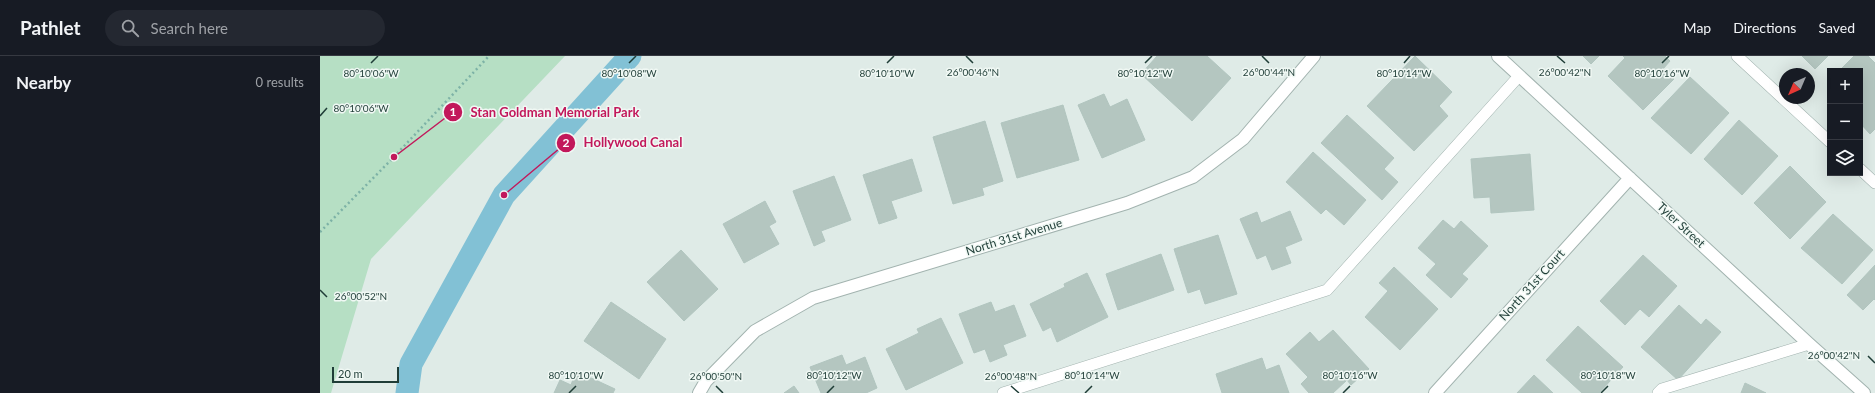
<!DOCTYPE html>
<meta charset="utf-8">
<style>
:root{--surface:#171b24;--page:#242831;--text:#f1f3f6;--muted:#9ea1a6;--line:#363941}
body{margin:0;font-family:Lato,sans-serif;background:var(--page);color:var(--text)}
.controls{position:absolute;right:12px;top:12px;display:grid;overflow:hidden;border-radius:0px;box-shadow:0 4px 16px #0002}
.controls button{width:36px;height:36px;display:grid;place-items:center;padding:0;border:0;border-bottom:1px solid var(--line);background:var(--surface);color:var(--text);font:20px sans-serif}
.compass{position:absolute;left:1459px;top:12px;width:36px;height:36px;border-radius:50%;background:var(--surface);box-shadow:0 4px 16px #0002;rotate:224deg}
.scale{position:absolute;left:12px;bottom:10px;width:67px;box-sizing:border-box;padding-left:4px;border:2px solid #1f3d37;border-top:0;font-size:11px;line-height:14px;white-space:nowrap;color:#1f3d37;-webkit-text-stroke:3px #f0f8f4;paint-order:stroke}
.list{margin:0;padding:0;list-style:none}
h2{display:flex;justify-content:space-between;align-items:center;height:52px;margin:0;padding:0 16px;font-size:17px}
h2 small{font-size:13px;font-weight:400;color:var(--muted)}
.icon{flex:none;width:22px;height:22px;fill:none;stroke:currentColor;stroke-width:2;stroke-linecap:round;stroke-linejoin:round}
.map{position:relative;flex:none;width:1555px;height:337px;overflow:hidden}
header{display:flex;align-items:center;gap:24px;box-sizing:border-box;height:56px;padding:0 20px;background:var(--surface);border-bottom:1px solid var(--line)}
header strong{font-size:19px}
nav{display:flex;gap:22px;margin-inline-start:auto;font-size:14px}
.search{width:280px;height:36px;background:var(--page);display:flex;align-items:center;gap:10px;box-sizing:border-box;padding:0 14px;border-radius:22px;color:var(--muted);font-size:15px}
main{display:flex}
aside{flex:1;background:var(--surface)}
.map>svg:first-child{display:block}
.green{fill:#b6dfc4}
.lines{fill:none;stroke-linecap:round;stroke-linejoin:round}
.canal{stroke:#82c1d5;stroke-width:23}
.building{fill:#b4c6c0;stroke:#b1c5bf}
.service-casing{stroke:#a2b3af;stroke-width:12}
.minor-casing{stroke:#a2b3af;stroke-width:14}
.path{stroke:#7db2a6;stroke-width:2.5;stroke-dasharray:2 3;stroke-linecap:butt}
.service{stroke:#fff;stroke-width:11}
.minor{stroke:#fff;stroke-width:12}
.ticks{fill:none;stroke:#1f3d37;stroke-width:1.5}
.labels{text-anchor:middle;stroke-width:3;stroke-linejoin:round;paint-order:stroke}
.street-label{font-size:12px;fill:#1f3d37;stroke:#f0f8f4}
.ticks-label{font-size:10px;text-anchor:middle;fill:#1f3d37;stroke:#f0f8f4;stroke-width:3;stroke-linejoin:round;paint-order:stroke}
.leader{fill:none;stroke:#c2185b;stroke-width:1.5}
.callout-dot{fill:#c2185b;stroke:#f0f8f4;stroke-width:1.5}
.mark-label{font-size:12px;text-anchor:middle;font-weight:bold;fill:#fff}
.callout-label{font-size:13px;text-anchor:middle;font-weight:bold;fill:#c2185b;stroke:#f0f8f4;stroke-width:3;stroke-linejoin:round;paint-order:stroke}
</style>
<header>
<strong>Pathlet</strong>
<div class="search"><svg class="icon" aria-label="search" viewBox="0 0 24 24"><circle cx="10" cy="10" r="6"/><path d="M15 15l6 6"/></svg>Search here</div>
<nav><a>Map</a><a>Directions</a><a>Saved</a></nav>
</header>
<main>
<aside>
<h2>Nearby<small>0 results</small></h2>
<ul class="list">
</ul>
</aside>
<div class="map">
<svg width="1555" height="337" viewBox="0 0 1555 337">
<rect width="100%" height="100%" fill="#dfebe7"/>
<!-- green -->
<path class="green" d="M0 0H245L51 203 11 337H0Z"/>
<g class="lines">
<!-- canal -->
<path class="canal" d="M87 337 91 308 184 139 310 0"/>
</g>
<!-- building -->
<path class="building" d="M837 0H887L911 22 872 65 821 18Z
M1095 0 1132 36 1119 50 1128 60 1094 95 1047 50Z
M1263 0H1279L1271 8Z
M1303 0H1345L1350 5 1343 13 1354 23 1323 54 1288 20 1305 2Z
M1482 0H1508L1495 13Z
M1534 0H1548L1555 7V73L1550 78 1540 67V15H1519Z
M1370 21 1409 57 1371 98 1331 62Z
M784 38 790 51 807 43 825 84 782 102 758 49Z
M743 49 759 104 697 122 681 67Z
M1027 59 1074 102 1064 113 1078 126 1062 144 1001 87Z
M1419 64 1458 100 1422 139 1384 103Z
M665 65 683 125 662 132 664 139 633 148 613 81Z
M993 96 1046 144 1024 169 1006 153 1001 158 966 126Z
M1210 98 1214 154 1171 157 1170 141 1154 142 1151 103Z
M592 103 602 135 571 145 577 162 559 168 543 119Z
M1470 110 1506 146 1470 183 1434 147Z
M514 120 531 164 501 175 505 185 494 190 473 135Z
M445 145 456 166 449 170 459 188 424 207 403 168Z
M970 155 982 184 965 191 971 207 952 214 946 199 937 203 920 163 937 156 941 167Z
M1513 158 1553 194 1522 228 1481 192Z
M1123 164 1134 173 1141 165 1168 190 1142 218 1148 223 1131 242 1106 219 1116 208 1098 192Z
M898 179 917 238 885 248 880 233 868 237 854 193Z
M361 194 398 233 364 265 327 226Z
M841 198 854 234 798 254 786 218Z
M1323 199 1357 230 1329 261 1320 253 1305 269 1280 245Z
M1555 209V244L1554 243 1543 254 1527 239Z
M1074 211 1118 253 1080 294 1045 261 1068 235 1059 227Z
M767 217 788 261 737 286 731 271 723 275 710 248 745 231 744 228Z
M291 246 346 283 319 323 264 285Z
M671 246 675 256 694 249 706 280 683 289 687 299 670 306 665 293 654 297 639 258Z
M1359 249 1381 269 1386 263 1401 276 1358 324 1321 291Z
M621 262 643 307 586 334 566 293 599 277 597 273Z
M1258 270 1303 311 1279 337H1262L1226 304Z
M1013 274 1049 313 1031 329 1027 324 1013 337H989L981 328 988 321 966 298 990 276 999 286Z
M522 299 526 309 545 301 557 332 546 337H501L490 311Z
M942 302 946 314 959 309 969 337H902L896 318Z
M256 315 295 333 293 337H234L240 324 251 329Z
M1214 319 1233 337H1197Z
M1425 327 1446 337H1421Z
M474 330 479 337H464Z"/>
<g class="lines">
<!-- service casing -->
<g class="service-casing">
<path id="service" d="M1417 0 1510 86
M1540 113 1555 127
M683 337 1007 234 1199 20
M1338 337 1342 333 1489 288"/>
</g>
<!-- minor casing -->
<g class="minor-casing">
<path id="minor" d="M1178 0 1489 288 1544 337
M379 337 386 325 435 275 493 242 807 147 873 121 923 83 994 0
M1115 337 1310 122"/>
</g>
<!-- path -->
<path class="path" d="M0 176 70 105 169 0"/>
<!-- service -->
<use href="#service" class="service"/>
<!-- minor -->
<use href="#minor" class="minor"/>
</g>
<!-- ticks -->
<path class="ticks" d="M646 0 653 7M942 0 949 7M1237 0 1245 7M51 7 58 0M309 7 316 0M567 7 574 0M825 7 832 0M1084 7 1090 0M1342 7 1349 0M0 60 7 52M0 234 7 241M1548 300 1555 307M396 330 403 337M691 330 699 337M249 337 256 330M507 337 514 330M765 337 772 330M1023 337 1030 330M1281 337 1288 330"/>
<g class="labels">
<!-- street labels -->
<g class="street-label">
<text transform="translate(1361 169) rotate(43)" y="4">Tyler Street</text>
<text transform="translate(694 181) rotate(-17)" y="4">North 31st Avenue</text>
<text transform="translate(1212 229) rotate(-48)" y="4">North 31st Court</text>
</g>
</g>
<g class="ticks-label">
<text x="653" y="20">26°00'46"N</text>
<text x="949" y="20">26°00'44"N</text>
<text x="1245" y="20">26°00'42"N</text>
<text x="51" y="21">80°10'06"W</text>
<text x="309" y="21">80°10'08"W</text>
<text x="567" y="21">80°10'10"W</text>
<text x="825" y="21">80°10'12"W</text>
<text x="1084" y="21">80°10'14"W</text>
<text x="1342" y="21">80°10'16"W</text>
<text x="41" y="56">80°10'06"W</text>
<text x="41" y="244">26°00'52"N</text>
<text x="1514" y="303">26°00'42"N</text>
<text x="256" y="323">80°10'10"W</text>
<text x="514" y="323">80°10'12"W</text>
<text x="772" y="323">80°10'14"W</text>
<text x="1030" y="323">80°10'16"W</text>
<text x="1288" y="323">80°10'18"W</text>
<text x="396" y="324">26°00'50"N</text>
<text x="691" y="324">26°00'48"N</text>
</g>
<!-- callouts -->
<path class="leader" d="M74 101L133 56M184 139L246 87"/>
<g class="callout-dot">
<circle cx="74" cy="101" r="4"/>
<circle cx="184" cy="139" r="4"/>
<circle cx="133" cy="56" r="10"/>
<circle cx="246" cy="87" r="10"/>
</g>
<g class="mark-label">
<text x="133" y="60">1</text>
<text x="246" y="91">2</text>
</g>
<g class="callout-label">
<text x="235" y="61">Stan Goldman Memorial Park</text>
<text x="313" y="91">Hollywood Canal</text>
</g>
</svg>
<div class="controls">
<button>+</button>
<button>−</button>
<button><svg class="icon" aria-label="layers" viewBox="0 0 24 24"><path d="M12 4l9 5-9 5-9-5zM3 14l9 5 9-5"/></svg></button>
</div>
<svg class="compass" viewBox="-18 -18 36 36"><path d="M0-13l5 13h-10z" fill="#e53935"/><path d="M0 13l5-13h-10z" fill="#9ea1a6"/></svg>
<div class="scale">20 m</div>
</div>
</main>
